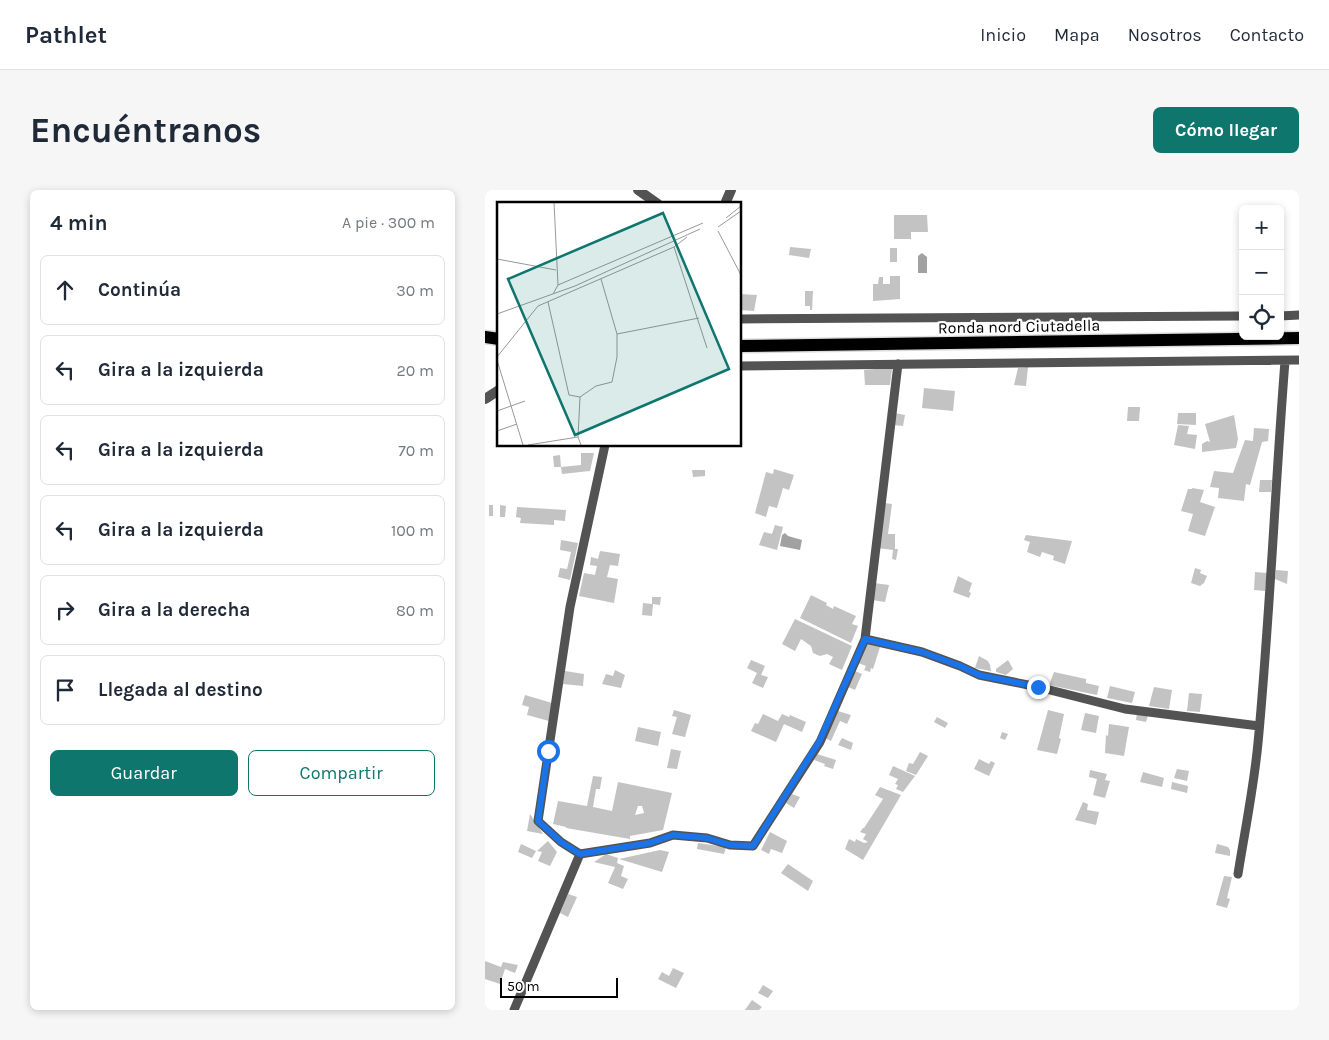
<!DOCTYPE html>
<html lang="es">
<meta charset="utf-8">
<style>
:root{--surface:#fff;--page:#f6f6f7;--text:#1f2937;--muted:#747a83;--line:#e0e1e3;--accent:#0f766e}
body{margin:0;font-family:Karla,sans-serif;background:var(--page);color:var(--text)}
.controls{position:absolute;right:15px;top:15px;display:grid;overflow:hidden;border-radius:8px;box-shadow:0 2px 8px #0003}
.controls button{width:45px;height:45px;display:grid;place-items:center;padding:0;border:0;border-bottom:1px solid var(--line);background:var(--surface);color:var(--text);font:25px sans-serif}
.scale{position:absolute;left:15px;bottom:12px;width:118px;box-sizing:border-box;padding-left:5px;border:2px solid #000;border-top:0;font-size:14px;line-height:18px;white-space:nowrap;color:#000;-webkit-text-stroke:4px #fff;paint-order:stroke}
.stop{position:absolute;width:15px;height:15px;margin:-11px;border:4px solid #1a73e8;border-radius:50%;background:#fff}
.stop.end{background:#1a73e8;border-color:#fff;box-shadow:0 1px 5px #0008}
.list{margin:0;padding:0;list-style:none}
h2{display:flex;justify-content:space-between;align-items:center;height:65px;margin:0;padding:0 20px;font-size:21px}
h2 small{font-size:16px;font-weight:400;color:var(--muted)}
.list li{display:grid;grid-template-columns:32px 1fr auto;gap:15px;align-items:center;box-sizing:border-box;height:70px;margin:0 10px 10px;padding:0 10px;border:1px solid var(--line);border-radius:8px}
.list b{display:block;font-size:19px;white-space:nowrap}
.list em{font-size:16px;font-style:normal;color:var(--muted)}
.actions{display:flex;gap:10px;padding:15px 20px}
.actions a{flex:1;padding:11px 0;border:1px solid var(--accent);border-radius:8px;text-align:center;font-size:18px;color:var(--accent)}
.actions .main{background:var(--accent);color:#fff}
.icon{flex:none;width:28px;height:28px;fill:none;stroke:currentColor;stroke-width:2;stroke-linecap:round;stroke-linejoin:round}
.map{position:relative;flex:none;width:814px;height:820px;overflow:hidden;border-radius:8px}
header{display:flex;align-items:center;gap:30px;box-sizing:border-box;height:70px;padding:0 25px;background:var(--surface);border-bottom:1px solid var(--line)}
header strong{font-size:24px}
nav{display:flex;gap:28px;margin-inline-start:auto;font-size:18px}
.intro{display:flex;align-items:center;justify-content:space-between;box-sizing:border-box;height:120px;padding:0 30px}
h1{margin:0;font-size:35px}
.button{padding:12px 22px;border-radius:8px;background:var(--accent);color:#fff;font-size:18px;font-weight:700}
main{display:flex;gap:30px;padding:0 30px}
aside{flex:1;background:var(--surface);border-radius:8px;box-shadow:0 2px 8px #0003}
.map>svg:first-child{display:block}
.water{fill:#a1a1a1}
.building{fill:#c3c3c3;fill-rule:evenodd}
.lines{fill:none;stroke-linecap:round;stroke-linejoin:round}
.primary-casing{stroke:#dbdbdb;stroke-width:15}
.service{stroke:#535353;stroke-width:9}
.minor{stroke:#535353;stroke-width:10}
.primary{stroke:#000;stroke-width:12}
.route{stroke:#1a73e8;stroke-width:6}
.labels{text-anchor:middle;stroke-width:4.5;stroke-linejoin:round;paint-order:stroke}
.street-label{font-size:16px;fill:#000;stroke:#fff}
.inset-road{fill:none;stroke:#999;stroke-width:1}
.view{fill:#0f766e;fill-opacity:0.15;stroke:#0f766e;stroke-width:2.5}
.inset-edge{fill:none;stroke:#000;stroke-width:2.5}
</style>
<header>
<strong>Pathlet</strong>
<nav><a>Inicio</a><a>Mapa</a><a>Nosotros</a><a>Contacto</a></nav>
</header>
<div class="intro"><h1>Encuéntranos</h1><a class="button">Cómo llegar</a></div>
<main>
<aside>
<h2>4 min<small>A pie · 300 m</small></h2>
<ul class="list">
<li><svg class="icon" aria-label="ahead" viewBox="0 0 24 24"><path d="M12 20V5M6 11l6-6 6 6"/></svg><div><b>Continúa</b></div><em>30 m</em></li>
<li><svg class="icon" aria-label="left" viewBox="0 0 24 24"><path d="M17 20v-9H6M10 6l-5 5 5 5"/></svg><div><b>Gira a la izquierda</b></div><em>20 m</em></li>
<li><svg class="icon" aria-label="left" viewBox="0 0 24 24"><path d="M17 20v-9H6M10 6l-5 5 5 5"/></svg><div><b>Gira a la izquierda</b></div><em>70 m</em></li>
<li><svg class="icon" aria-label="left" viewBox="0 0 24 24"><path d="M17 20v-9H6M10 6l-5 5 5 5"/></svg><div><b>Gira a la izquierda</b></div><em>100 m</em></li>
<li><svg class="icon" aria-label="right" viewBox="0 0 24 24"><path d="M7 20v-9h11M14 6l5 5-5 5"/></svg><div><b>Gira a la derecha</b></div><em>80 m</em></li>
<li><svg class="icon" aria-label="arrive" viewBox="0 0 24 24"><path d="M6 21V4h12l-3 4 3 4H6"/></svg><div><b>Llegada al destino</b></div></li>
</ul>
<div class="actions"><a class="main">Guardar</a><a>Compartir</a></div>
</aside>
<div class="map">
<svg width="814" height="820" viewBox="0 0 814 820">
<rect width="100%" height="100%" fill="#fff"/>
<!-- water -->
<path class="water" d="M437 63 442 67V83H433V66Z
M300 343 303 346 317 350 315 360 295 356 297 345Z"/>
<!-- building -->
<path class="building" d="M409 25H442L443 42H426V49H409Z
M305 57 326 59 324 68 304 65Z
M405 58H412V72H405Z
M405 86H415V109L388 111V94H393L394 87H398V94H405Z
M320 101H328L327 120H325V116H320Z
M255 104 272 105 269 121 255 120Z
M543 177 541 196 529 195 533 178Z
M391 179H407L405 195H380L379 180Z
M439 198 470 201 468 221 437 218Z
M643 217H655L654 231H642Z
M410 223 420 225 418 236 408 235Z
M693 223H711V235L692 234Z
M749 225 753 249 751 258 717 262V254L722 251 725 252 720 234Z
M693 235 704 236 702 244 712 245 710 259 689 255Z
M769 238 784 239 783 251 777 252 765 295 761 294 759 311 733 308 734 298 725 297 729 281 748 283 760 250 768 251Z
M96 263H109L105 281 77 284 76 277H69L68 266 75 265 76 277 96 275Z
M289 279 309 285 304 300 298 298 292 318 284 316 281 327 270 323 281 282 288 284Z
M207 280H220V286L208 287Z
M775 290H787L786 302H774Z
M707 298 719 300 715 312 730 317 720 346 703 341 708 324 696 321 703 299H707Z
M399 313 407 314 403 344H410V359H413L411 370 407 369 408 360 393 358Z
M4 315H8V326H4Z
M15 315 21 316 20 327H15Z
M32 317 81 320 80 331 69 330V335L35 333 36 328 31 327Z
M290 335 298 337 292 360 274 355 279 342 287 344Z
M541 345 587 351 580 374 568 370 569 366 557 362 555 367 542 362 545 352 539 350Z
M76 350 93 353 85 390 73 387 75 378 82 379 86 362 75 360Z
M115 361 135 364 133 376 125 375 122 387 133 389 129 413 94 406 99 383 110 385 112 376 105 375 106 367 113 369Z
M710 378 716 380 715 383 722 386 719 393 715 396 706 393Z
M791 380 803 381 802 394 790 389Z
M770 382 782 383 780 401 769 400Z
M473 386 487 393 484 402 486 403 484 408 468 402Z
M389 393 404 395 400 412 387 410Z
M326 405 342 413 341 415 348 419 349 416 371 426 367 434 373 436 366 453 315 428Z
M167 407H176L175 415 168 414 167 426 157 425 158 413 167 414Z
M310 429 367 456 357 480 344 474 348 467 342 464 335 466 328 463 326 456 316 449 310 461 297 454Z
M382 454 395 457 388 479 386 478 385 482 379 480 381 476 373 473Z
M494 466 503 471 505 475 506 481 490 478Z
M266 470 280 476 276 485 283 487 278 498 267 493 272 483 262 478Z
M523 470 528 479 521 485 511 482V479Z
M130 480 140 485 136 498 117 494 121 484 128 486Z
M80 481 99 484 98 496 78 494Z
M370 481 377 484 370 500 363 497Z
M569 482 601 489V493L614 496 612 505 564 495Z
M625 496 650 502 647 513 622 508Z
M669 497 687 500 684 519 664 516Z
M704 503 717 504 715 522 702 521Z
M40 505 67 513 64 531 42 525 44 517 37 515Z
M189 520 206 525 200 547 187 544 192 527 187 526Z
M563 520 579 524 574 548 576 549 572 564 552 560Z
M353 521 366 525 362 534 355 531 346 551 338 547Z
M600 523 614 526 611 543 596 540Z
M652 523 663 525 661 532 651 530Z
M278 524 293 531 297 524 304 527 305 525 321 532 317 542 299 534 291 552 266 541 270 533 273 534Z
M452 527 463 533 460 538 449 532Z
M624 534 644 537 639 566 620 563 621 545 623 546Z
M153 537 176 542 173 556 150 551Z
M517 542 523 544 520 550 515 548Z
M357 548 368 553 366 560 353 555Z
M186 559 196 561 192 579 182 578Z
M435 562 443 566 431 585 421 581 424 573 428 574Z
M332 564 351 570 348 579 339 576 340 574 329 570Z
M494 569 504 574 506 571 510 573 504 586 489 579Z
M408 576 430 586 418 602 411 599 413 595 410 594 413 589 404 585Z
M692 579 704 581 702 591 689 588Z
M605 580 622 584 620 590 625 591 620 608 608 605 612 589 604 587Z
M658 582 679 588 677 597 655 592Z
M108 586 117 587 115 599H111L108 617 127 621 133 592 187 603 178 640 145 646V649L81 638V637L68 634 73 611 102 616ZM153 616H157L159 623 150 625Z
M687 592 703 596 702 603 686 599Z
M395 597 416 605 378 670 360 659 364 649 370 652 371 649 379 653 383 652 378 649 381 644 375 642 378 638H379L398 609 390 605Z
M307 604 315 607 309 618 301 613Z
M598 612 603 614 602 620 614 622 611 635 590 630Z
M45 624 58 644 42 641Z
M285 642 302 651 297 663 286 659 284 664 276 660Z
M63 651 72 662 65 676 53 671 57 662 52 661Z
M213 653 241 657 239 664 212 659Z
M36 654 51 661 47 668 33 662Z
M732 654 743 657 745 660V666L730 663Z
M175 660 184 662 177 682 134 669Z
M121 664 133 668 132 673 139 676 136 686 143 689 138 699 123 693 130 677 109 672Z
M303 674 328 691 323 701 296 683Z
M739 686 747 687 742 708 745 709 742 718 731 715Z
M83 704 92 707 83 727 75 723Z
M0 771 16 777 18 772 33 775 30 783 20 779 15 794 0 789Z
M188 778 199 783 191 798 173 789 177 782 184 786Z
M278 795 288 801 283 808 273 803Z
M267 810 277 817 274 820H260Z"/>
<g class="lines">
<!-- primary casing -->
<g class="primary-casing">
<path id="primary" d="M0 147 14 149
M255 156 814 148"/>
</g>
<!-- service -->
<path class="service" d="M795 126 814 125
M255 129 758 126
M255 176 814 170
M380 449 437 462 475 476 494 485 553 497 640 519 774 536
M95 664 76 652 53 631 85 417 120 255
M753 684C760 640 769 596 773 553 785 426 790 298 800 171
M29 820 95 664 165 653 188 645 222 648 245 655 268 656 335 552 380 449 413 174"/>
<!-- minor -->
<path class="minor" d="M153 0 173 14
M240 14 246 0
M0 209 14 200"/>
<!-- primary -->
<use href="#primary" class="primary"/>
</g>
<g class="lines">
<!-- route -->
<path class="route" d="M63 561 53 631 76 652 95 664 165 653 188 645 222 648 245 655 268 656 334 552 380 449 437 462 475 476 494 485 553 497"/>
</g>
<g class="labels">
<!-- street labels -->
<g class="street-label">
<text transform="translate(534 136) rotate(-1)" y="6">Ronda nord Ciutadella</text>
</g>
</g>
<!-- overview -->
<g transform="translate(12 12)">
<rect width="244" height="244" fill="#fff"/>
<path class="inset-road" d="M229 16 244 4M221 25 244 9M221 29 244 73M177 45 210 146M0 57 59 68M61 83 206 21M56 92 61 83 57 0M51 100 72 193 83 195M0 112 78 84 203 27M120 132 202 116M0 155 41 104 177 45 190 35M0 158 26 243M0 209 28 199M0 229 20 222M31 243 81 235M84 243 81 235 83 195 99 184 115 180 120 155V132L104 77"/>
<path class="view" d="M166 11 232 167 78 233 11 77Z"/>
<rect width="244" height="244" class="inset-edge"/>
</g>
</svg>
<div class="controls">
<button>+</button>
<button>−</button>
<button><svg class="icon" aria-label="locate" viewBox="0 0 24 24"><circle cx="12" cy="12" r="6"/><path d="M12 2v4M12 18v4M2 12h4M18 12h4"/></svg></button>
</div>
<div class="scale">50 m</div>
<div class="stop" style="left:63px;top:561px"></div>
<div class="stop end" style="left:553px;top:497px"></div>
</div>
</main>
